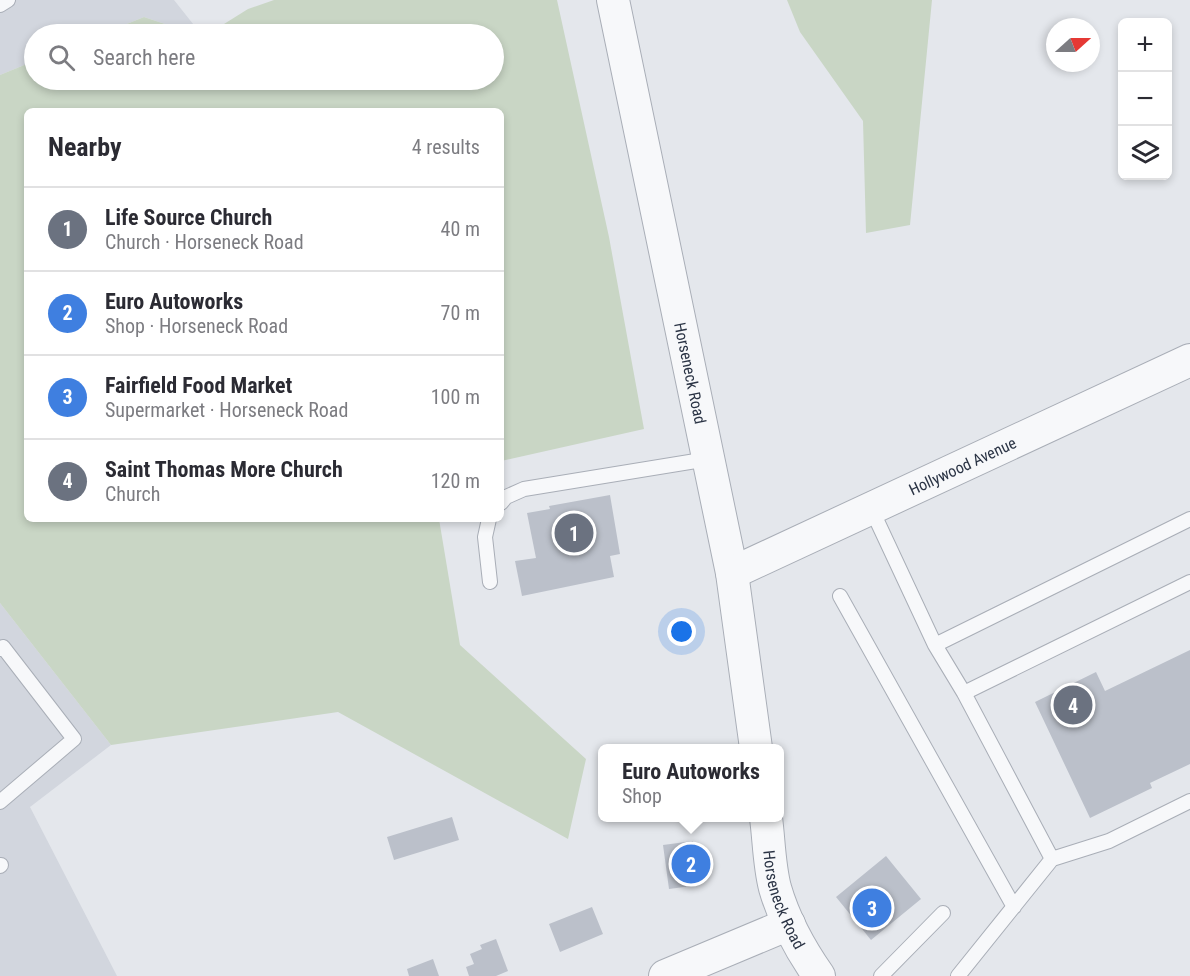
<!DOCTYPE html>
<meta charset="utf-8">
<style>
:root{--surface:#fff;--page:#f2f2f3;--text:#2b2b33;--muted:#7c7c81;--line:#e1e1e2;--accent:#d1495b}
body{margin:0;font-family:"Roboto Condensed",sans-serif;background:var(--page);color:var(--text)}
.controls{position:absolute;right:18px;top:18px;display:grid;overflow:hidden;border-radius:9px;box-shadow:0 3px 9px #0003}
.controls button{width:54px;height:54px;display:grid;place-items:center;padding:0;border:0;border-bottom:2px solid var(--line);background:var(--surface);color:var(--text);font:30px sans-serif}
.compass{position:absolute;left:1046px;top:18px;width:54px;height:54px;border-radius:50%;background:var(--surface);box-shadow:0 3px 9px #0003;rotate:69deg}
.you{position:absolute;left:682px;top:632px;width:21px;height:21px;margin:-15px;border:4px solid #fff;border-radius:50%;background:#1a73e8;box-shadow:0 0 0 9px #1a73e833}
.badge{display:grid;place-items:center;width:39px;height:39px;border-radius:50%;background:var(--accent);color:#fff;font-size:20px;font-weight:700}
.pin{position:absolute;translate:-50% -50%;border:3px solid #fff;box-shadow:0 2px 6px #0006}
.popup{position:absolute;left:598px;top:744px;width:186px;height:78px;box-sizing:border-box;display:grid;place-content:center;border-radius:9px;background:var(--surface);filter:drop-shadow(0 2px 4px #0005);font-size:20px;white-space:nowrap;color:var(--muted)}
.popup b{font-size:22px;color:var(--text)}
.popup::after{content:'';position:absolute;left:50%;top:100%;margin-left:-12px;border:12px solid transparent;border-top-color:var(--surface)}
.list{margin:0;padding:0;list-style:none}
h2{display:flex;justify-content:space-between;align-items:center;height:78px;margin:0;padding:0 24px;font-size:26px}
h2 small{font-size:20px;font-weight:400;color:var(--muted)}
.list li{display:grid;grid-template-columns:39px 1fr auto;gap:18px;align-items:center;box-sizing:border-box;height:84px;padding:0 24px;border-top:2px solid var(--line)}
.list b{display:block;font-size:22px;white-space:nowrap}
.list p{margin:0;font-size:20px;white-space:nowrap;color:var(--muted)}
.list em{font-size:20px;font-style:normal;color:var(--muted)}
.icon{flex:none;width:33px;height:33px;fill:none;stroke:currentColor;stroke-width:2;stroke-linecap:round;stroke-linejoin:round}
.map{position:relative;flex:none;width:1190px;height:976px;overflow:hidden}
.search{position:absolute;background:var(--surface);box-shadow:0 3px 9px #0003;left:24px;top:24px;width:480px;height:66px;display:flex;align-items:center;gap:15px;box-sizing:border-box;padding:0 21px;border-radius:33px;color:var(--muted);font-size:22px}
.panel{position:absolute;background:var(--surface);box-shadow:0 3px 9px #0003;left:24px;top:108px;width:480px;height:414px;border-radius:9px}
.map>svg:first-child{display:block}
.built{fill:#d2d6de}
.green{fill:#c9d6c5}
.building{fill:#bbc0ca}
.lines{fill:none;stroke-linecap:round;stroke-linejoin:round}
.service-casing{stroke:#a9aeb7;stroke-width:16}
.tertiary-casing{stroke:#a9aeb7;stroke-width:34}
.service{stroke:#f7f8fa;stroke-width:14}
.tertiary{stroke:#f7f8fa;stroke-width:32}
.labels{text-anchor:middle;stroke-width:4.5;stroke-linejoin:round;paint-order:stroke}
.street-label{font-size:16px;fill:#2b3445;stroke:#f4f6f9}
</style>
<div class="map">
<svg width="1190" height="976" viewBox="0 0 1190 976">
<rect width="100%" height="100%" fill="#e4e7ec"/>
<!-- built -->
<path class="built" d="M0 0H174L201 34H195L144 17 102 34H34V61L0 75Z
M0 603 111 745 30 807 117 976H0Z"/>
<!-- green -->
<path class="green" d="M274 0H557L609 237 644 429 501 461V111H27V519H439L460 645 586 759 568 839 338 712 111 745 0 603V75L34 61V80H494V34H208L248 9Z
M787 0H932L910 225 866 233 863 121 800 32Z
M144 17 195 34H102Z"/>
<!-- building -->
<path class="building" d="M610 495 620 554 610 556 614 577 522 596 515 561 536 558 527 513 550 509 549 506Z
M1190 650V764L1150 783 1152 788 1090 818 1035 702 1096 672 1105 691Z
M452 817 459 840 394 860 387 837Z
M693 841 699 885 669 889 663 845Z
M886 856 921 899 871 940 836 897Z
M592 907 603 934 560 952 549 924Z
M496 939 508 971 496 976H469L466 967 474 964 470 954 482 949 480 945Z
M433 959 439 976H409L407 969Z"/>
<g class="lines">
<!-- service casing -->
<g class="service-casing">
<path id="service" d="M0 5 8 0
M501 503 506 497 524 489 708 459
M871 508 935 645
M489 519 485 537 490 582
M840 596 1014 907
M0 649 3 647 74 739 0 802
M964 693 935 645 1190 519
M1052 859 1109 841 1190 801
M0 866 1 865
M881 976 943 913
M958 976 1052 859 964 693 1190 582"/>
</g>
<!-- tertiary casing -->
<g class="tertiary-casing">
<g id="tertiary">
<path id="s1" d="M613 0 732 573 756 748"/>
<path id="s2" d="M732 573 1190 360"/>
<path id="s3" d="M766 818C769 840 769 865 775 888 784 919 800 949 819 976"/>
<path d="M665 976 789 924"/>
</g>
</g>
<!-- service -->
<use href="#service" class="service"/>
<!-- tertiary -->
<use href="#tertiary" class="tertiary"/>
</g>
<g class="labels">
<!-- street labels -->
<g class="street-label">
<text dy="6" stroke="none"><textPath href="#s1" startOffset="381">Horseneck Road</textPath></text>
<text dy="6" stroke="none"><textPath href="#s2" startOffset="254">Hollywood Avenue</textPath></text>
<text dy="6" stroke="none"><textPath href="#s3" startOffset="84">Horseneck Road</textPath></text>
</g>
</g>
</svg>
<div class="controls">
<button>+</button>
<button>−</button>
<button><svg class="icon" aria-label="layers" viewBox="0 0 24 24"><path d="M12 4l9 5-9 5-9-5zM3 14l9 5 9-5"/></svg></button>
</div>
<svg class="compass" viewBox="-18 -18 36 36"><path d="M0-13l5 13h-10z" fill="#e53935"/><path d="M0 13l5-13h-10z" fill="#7c7c81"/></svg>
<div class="you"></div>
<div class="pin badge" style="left:574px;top:533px;background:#6b7280">1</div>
<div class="pin badge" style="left:691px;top:864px;background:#3f7fe0">2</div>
<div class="popup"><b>Euro Autoworks</b>Shop</div>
<div class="pin badge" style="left:872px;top:908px;background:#3f7fe0">3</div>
<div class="pin badge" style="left:1073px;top:705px;background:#6b7280">4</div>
<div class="search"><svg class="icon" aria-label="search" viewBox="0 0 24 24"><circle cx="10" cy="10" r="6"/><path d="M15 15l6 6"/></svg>Search here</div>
<section class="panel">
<h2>Nearby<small>4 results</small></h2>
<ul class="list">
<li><span class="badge" style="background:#6b7280">1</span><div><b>Life Source Church</b><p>Church · Horseneck Road</p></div><em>40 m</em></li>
<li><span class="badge" style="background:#3f7fe0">2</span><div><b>Euro Autoworks</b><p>Shop · Horseneck Road</p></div><em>70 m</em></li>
<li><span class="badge" style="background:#3f7fe0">3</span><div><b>Fairfield Food Market</b><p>Supermarket · Horseneck Road</p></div><em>100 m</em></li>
<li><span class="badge" style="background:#6b7280">4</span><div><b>Saint Thomas More Church</b><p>Church</p></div><em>120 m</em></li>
</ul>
</section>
</div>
